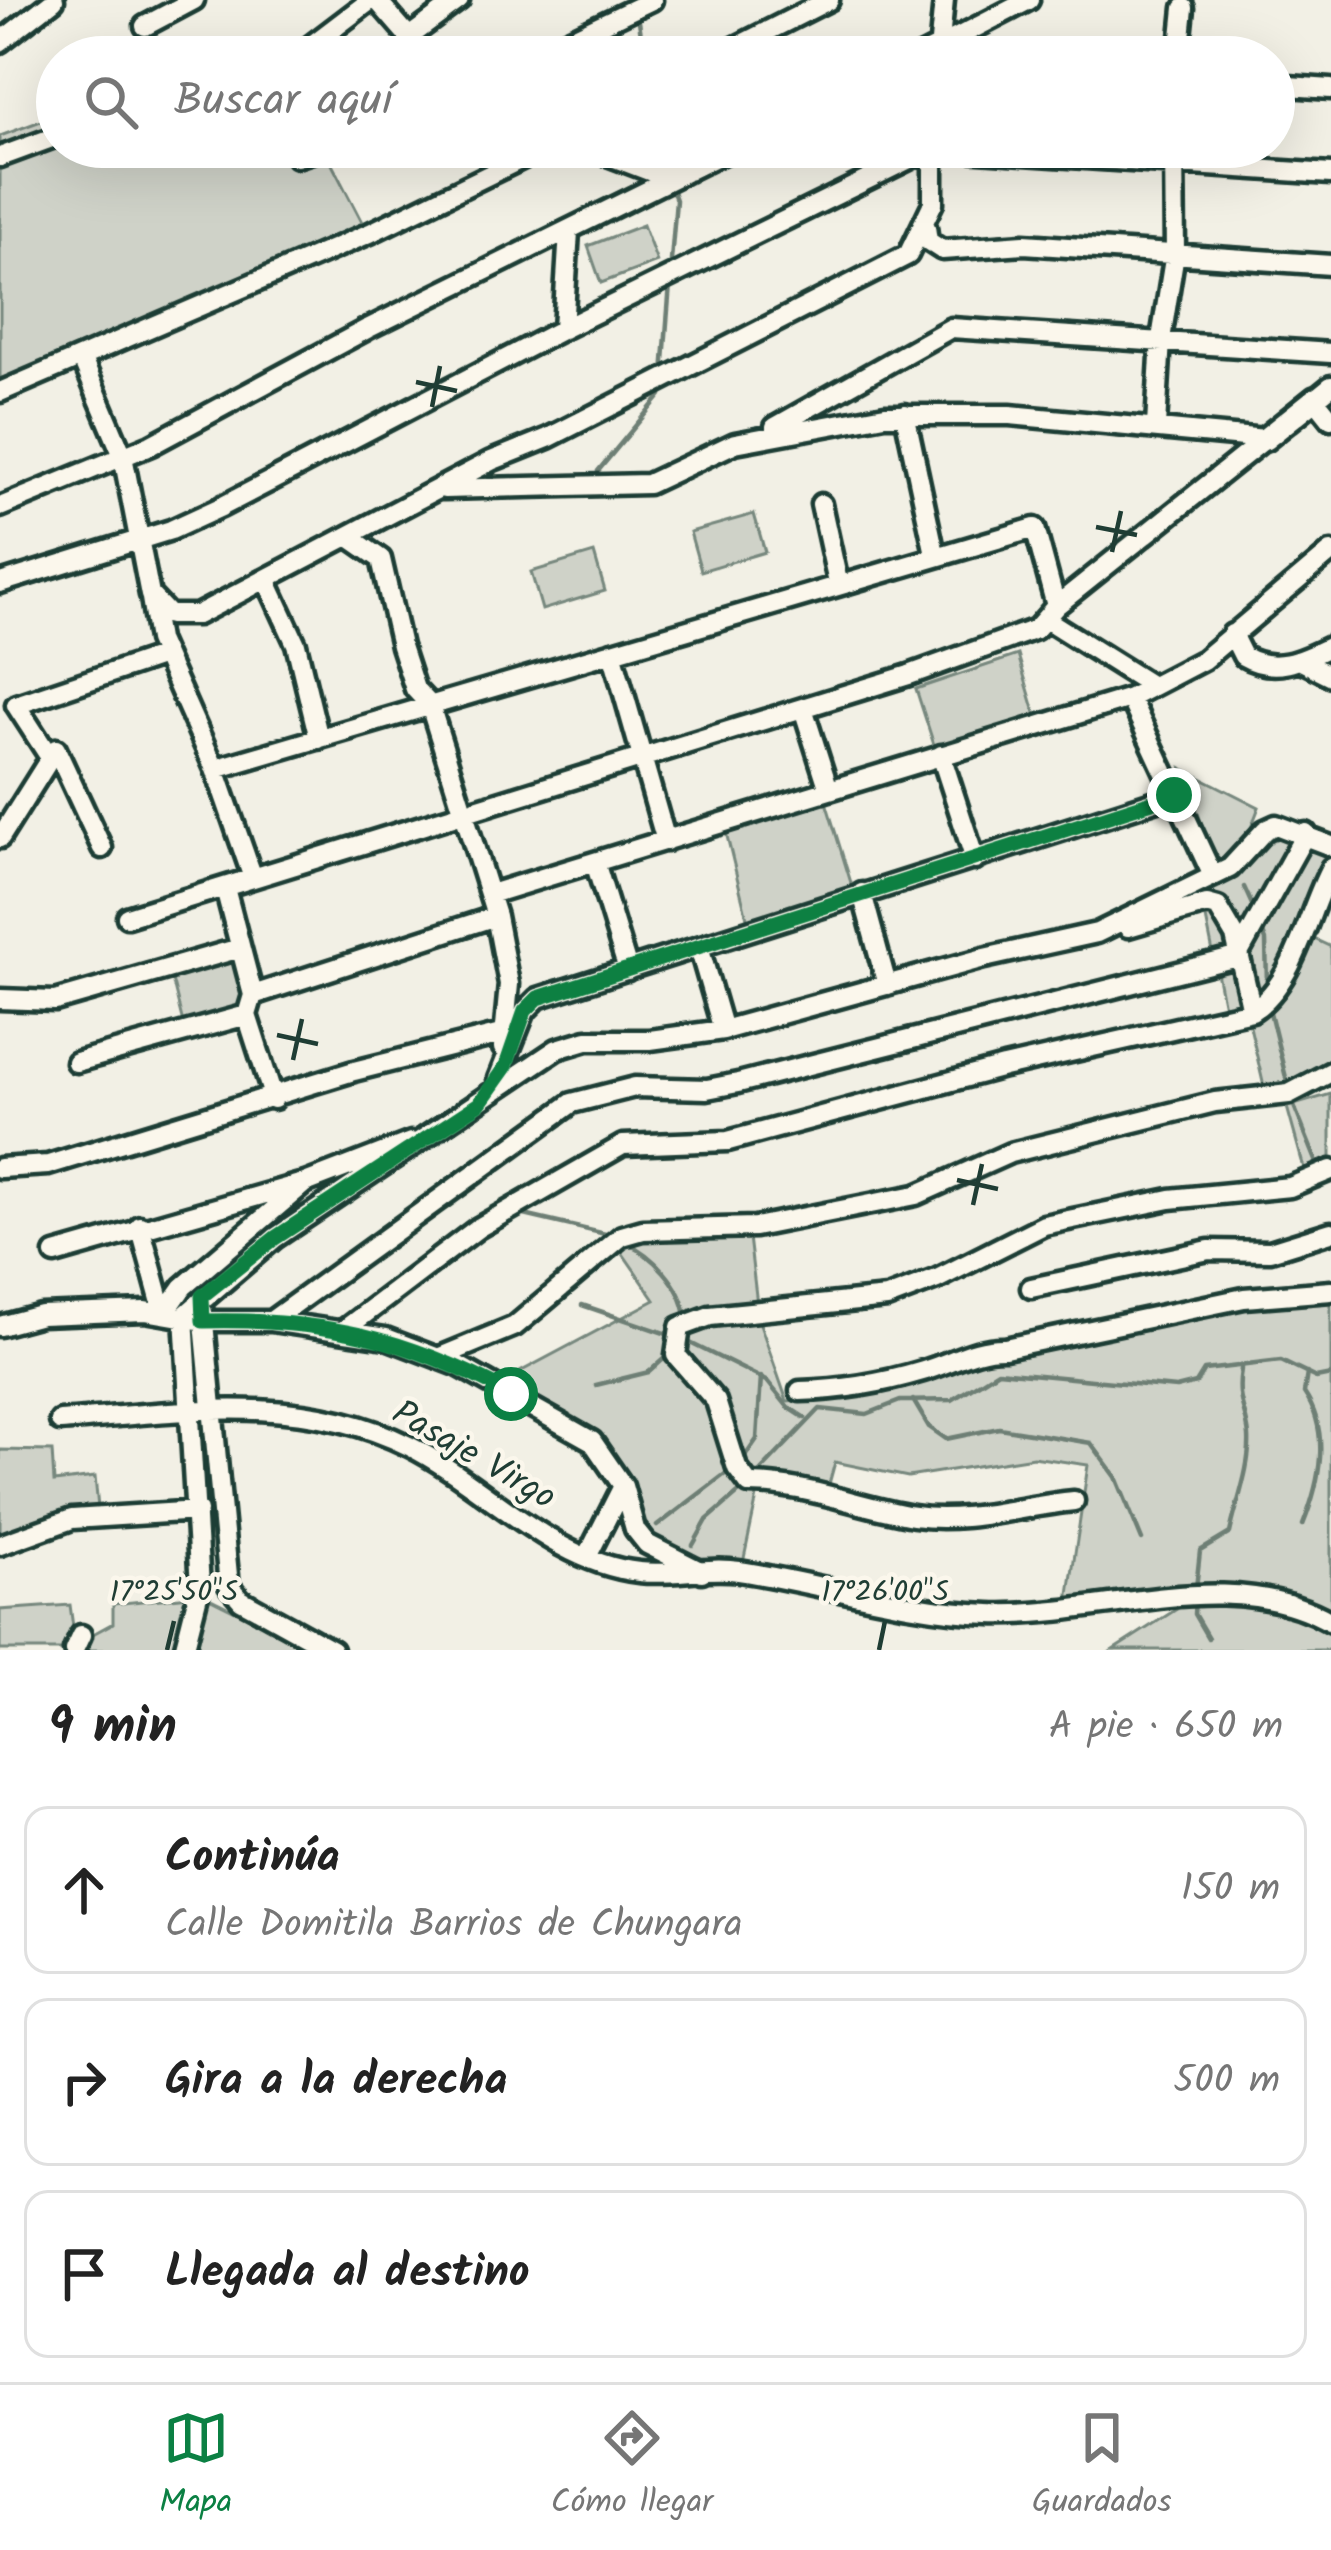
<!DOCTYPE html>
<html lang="es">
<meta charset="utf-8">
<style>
:root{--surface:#fff;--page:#f2f2f2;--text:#222;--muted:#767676;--line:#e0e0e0;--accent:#0b8043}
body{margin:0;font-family:Kalam,sans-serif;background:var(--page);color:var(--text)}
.stop{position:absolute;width:36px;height:36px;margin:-27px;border:9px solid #0b8043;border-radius:50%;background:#fff}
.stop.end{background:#0b8043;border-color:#fff;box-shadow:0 3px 12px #0008}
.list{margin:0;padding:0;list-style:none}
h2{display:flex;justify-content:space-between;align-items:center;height:156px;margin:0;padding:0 48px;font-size:51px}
h2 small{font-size:39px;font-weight:400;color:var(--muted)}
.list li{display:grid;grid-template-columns:78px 1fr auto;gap:36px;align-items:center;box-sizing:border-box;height:168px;margin:0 24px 24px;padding:0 24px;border:3px solid var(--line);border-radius:24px}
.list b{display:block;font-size:45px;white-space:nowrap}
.list p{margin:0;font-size:39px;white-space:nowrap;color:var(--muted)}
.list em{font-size:39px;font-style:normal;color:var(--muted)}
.icon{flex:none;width:66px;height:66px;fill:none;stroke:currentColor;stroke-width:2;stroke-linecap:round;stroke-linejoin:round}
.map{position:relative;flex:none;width:1331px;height:1650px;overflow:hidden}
.search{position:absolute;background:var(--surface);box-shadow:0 12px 48px #0002;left:36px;right:36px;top:36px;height:132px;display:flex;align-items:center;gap:30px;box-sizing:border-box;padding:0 42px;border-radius:66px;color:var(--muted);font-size:45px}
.sheet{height:732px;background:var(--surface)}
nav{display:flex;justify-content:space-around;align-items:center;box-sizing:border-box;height:168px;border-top:3px solid var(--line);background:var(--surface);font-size:33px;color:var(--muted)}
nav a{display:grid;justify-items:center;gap:6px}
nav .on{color:var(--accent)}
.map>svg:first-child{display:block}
.green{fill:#cfd2c8;stroke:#77887e;stroke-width:3}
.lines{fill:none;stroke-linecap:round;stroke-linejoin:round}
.stream{stroke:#6e7f75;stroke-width:4.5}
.minor-casing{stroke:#1f3d34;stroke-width:27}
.tertiary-casing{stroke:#1f3d34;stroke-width:30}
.minor{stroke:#fbf7ec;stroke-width:18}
.tertiary{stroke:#fbf7ec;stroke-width:21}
.route{stroke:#0b8043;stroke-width:15}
.ticks{fill:none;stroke:#1f3d34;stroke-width:4.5}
.labels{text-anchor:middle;stroke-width:9;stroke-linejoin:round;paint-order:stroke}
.street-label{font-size:36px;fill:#1f3d34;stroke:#fbf7ec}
.ticks-label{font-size:30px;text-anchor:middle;fill:#1f3d34;stroke:#fbf7ec;stroke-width:9;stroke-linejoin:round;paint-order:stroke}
</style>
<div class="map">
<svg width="1331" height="1650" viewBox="0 0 1331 1650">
<rect width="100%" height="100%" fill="#f2f0e5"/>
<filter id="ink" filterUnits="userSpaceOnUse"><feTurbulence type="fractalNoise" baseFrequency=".00833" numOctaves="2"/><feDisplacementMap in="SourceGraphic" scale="24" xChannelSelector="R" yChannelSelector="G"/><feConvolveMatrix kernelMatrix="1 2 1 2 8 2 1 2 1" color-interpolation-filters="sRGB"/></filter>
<g filter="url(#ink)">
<!-- green -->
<path class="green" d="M57 115V147H323L365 228 0 386V136Z
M643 225 657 262 601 283 588 246Z
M754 514 765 552 701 571 690 532Z
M594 553 605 591 542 610 531 572Z
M1018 655 1037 719 935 748 916 689Z
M1182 768 1259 807 1249 833 1217 867Z
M826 802 852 886 748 922 726 832Z
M1289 834 1330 853 1288 960 1260 998 1224 1007 1202 898 1273 840Z
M1312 938 1331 947V1078L1265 1091 1249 1022 1276 1005Z
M236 961 246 1006 183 1023 172 979Z
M1331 1094V1167L1305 1172 1287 1107Z
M749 1237 759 1321 787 1401C857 1396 908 1372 975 1356 1092 1328 1211 1309 1331 1298V1615L1278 1594 1068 1601 1088 1465 1033 1457 908 1477 835 1462 829 1484 815 1481 813 1496 758 1492 743 1563C711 1568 663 1560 643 1528 625 1499 626 1463 599 1437 573 1412 534 1397 503 1381L655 1300 619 1248 647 1240Z
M0 1450 52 1451 54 1482 95 1477 98 1508 68 1511 0 1534Z
M190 1596 175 1650H82L91 1635 113 1623V1604Z
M205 1596 314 1650H192Z
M70 1605 73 1627 65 1650H0V1610Z
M1183 1605C1236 1606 1283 1605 1331 1630V1650H1113Z"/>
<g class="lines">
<!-- stream -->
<path class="stream" d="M639 21 644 57
M661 147 665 166
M670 273 676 200 670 183
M663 374 670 284
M598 471 661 395 662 386
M1244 887 1254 909
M1260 925 1266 941 1267 985
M1269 1008 1289 1090
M1292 1101 1319 1168
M520 1214 614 1236
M624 1241C652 1255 682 1284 686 1317
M582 1305 673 1336
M687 1334 688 1342 767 1381 788 1407 805 1418
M596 1385 649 1372 668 1355
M913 1400 929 1427 946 1439 999 1428 1091 1443 1116 1477 1142 1540
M742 1461 757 1439 761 1377
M752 1480 820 1409 867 1414 900 1401 952 1400 998 1371 1176 1388 1196 1383 1204 1370 1281 1361 1316 1378 1331 1375
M1303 1525C1320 1482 1331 1432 1304 1393L1307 1373
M657 1526 733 1468
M693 1545 707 1520 744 1488
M1196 1588 1200 1551 1230 1533C1236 1504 1251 1466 1249 1436 1246 1407 1236 1404 1241 1369
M1195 1599 1194 1614 1208 1638"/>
<!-- minor casing -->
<g class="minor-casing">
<path id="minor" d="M377 0 409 37 459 0
M145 26 194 0
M0 42 54 0
M940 48 1012 57
M939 52 944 0
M296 57 371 0
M533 57 652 0
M716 57 829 0
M919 57 1029 0
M1179 57 1184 8
M1274 85 1331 89
M586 147 652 172 688 171
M0 157 57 136
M297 157 327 147
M926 227 928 241 942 250 1024 244 1331 265
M563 329 569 231
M82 359 123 456 150 595 169 615H197L491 461 548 438 908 255 933 203V147
M1331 386 1315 399 1331 419
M0 392 370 233 546 147
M905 414 935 554
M1156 426 1161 339 1175 253 1174 147
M775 427 951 328 1331 353
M444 489 648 484 735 443 885 415H1010L1265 439
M821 504 838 582
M0 507 151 445 367 329 736 147
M348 536 381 559 401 646 415 689 430 705 496 916 509 984 503 1048
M266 579 296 644 319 739
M0 583 171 530 221 507 563 329 932 148 1331 174
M151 598 158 640 215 769 252 875
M1047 620 1152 686
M1232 634 1243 656C1274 674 1301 661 1331 646
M612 652 666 841
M1301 661 1331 676
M1130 698 1213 876
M803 708 829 790
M56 749 102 848
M941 755 975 860
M51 759 16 705 164 655
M215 769 1035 528 1056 606
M0 838 56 749
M595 862 628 970
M225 888 253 995
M862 893 887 985
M490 894 1130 698 1203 660 1331 552
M127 917 909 675 1036 629 1056 606 1265 439
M1128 927 1207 904 1218 907 1235 936 1252 1011
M699 947 723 1030
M0 999 55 1001 240 948
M247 1015 274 1099
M76 1062 247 1015 253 995 496 916
M498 1079 525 1011 538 998 1174 795
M0 1168 48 1165 354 1071 505 1033
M140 1226 164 1314
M55 1254 300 1184
M1031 1288 1209 1250 1270 1251 1331 1232
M203 1312 229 1586 241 1600 332 1650
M164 1314 183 1287 305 1183 411 1142
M271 1321 572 1103 635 1087 707 1089 738 1083 1237 957 1306 833
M0 1326 41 1315 145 1311 203 1321H271L386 1338 459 1366 592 1441 623 1486 635 1529 647 1544 702 1572
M345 1329 478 1228 623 1145 728 1141 1004 1067 1252 1011C1296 983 1307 912 1331 868
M440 1357 515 1326 622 1236 643 1230 755 1227 916 1195 1010 1153 1215 1102 1289 1094 1331 1072
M800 1391C842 1390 883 1383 923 1371 951 1363 976 1347 1005 1348L1244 1298 1331 1291
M60 1421C178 1412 300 1391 409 1446 485 1484 551 1562 639 1572 672 1576 708 1566 739 1571 824 1584 904 1611 990 1614 1101 1618 1228 1563 1331 1622
M1074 1501C1023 1506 965 1524 914 1516 857 1507 808 1484 749 1484L737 1468 716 1401 676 1355 680 1327 710 1316 887 1298 937 1279 1044 1225 1170 1199 1290 1187 1331 1170
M0 1545 72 1519 198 1511
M587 1557 623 1486
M74 1650 81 1635
M184 1650 200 1587 184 1316 275 1238 557 1049 587 1040H650L723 1030 984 958 1097 933 1230 868 1265 830 1276 825 1331 846"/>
</g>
<!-- tertiary casing -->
<g class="tertiary-casing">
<path id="tertiary" d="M1265 439 1315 399"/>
</g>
<!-- minor -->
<use href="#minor" class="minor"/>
<!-- tertiary -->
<use href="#tertiary" class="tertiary"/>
</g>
</g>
<g class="lines" filter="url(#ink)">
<!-- route -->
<path class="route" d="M511 1394C407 1338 321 1318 203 1321L202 1296 275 1238 479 1104 506 1066 525 1011 538 998 1174 795"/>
</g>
<!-- ticks -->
<path class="ticks" d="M416 382 457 391M432 407 440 366M1096 527 1137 535M1112 552 1121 511M277 1035 318 1044M293 1060 302 1019M957 1180 998 1189M973 1205 982 1164M167 1650 174 1621M879 1650 885 1621"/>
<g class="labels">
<!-- street labels -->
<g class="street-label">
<text transform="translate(475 1453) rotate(30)" y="13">Pasaje Virgo</text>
</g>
</g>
<g class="ticks-label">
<text x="174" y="1601">17°25'50"S</text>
<text x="885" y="1601">17°26'00"S</text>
</g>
</svg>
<div class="stop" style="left:511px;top:1394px"></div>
<div class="stop end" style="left:1174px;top:795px"></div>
<div class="search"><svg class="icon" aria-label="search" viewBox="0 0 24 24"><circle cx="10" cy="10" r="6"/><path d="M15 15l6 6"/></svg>Buscar aquí</div>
</div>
<section class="sheet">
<h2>9 min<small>A pie · 650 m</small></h2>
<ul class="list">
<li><svg class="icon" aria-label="ahead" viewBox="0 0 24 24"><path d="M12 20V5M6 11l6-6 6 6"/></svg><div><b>Continúa</b><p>Calle Domitila Barrios de Chungara</p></div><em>150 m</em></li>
<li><svg class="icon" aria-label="right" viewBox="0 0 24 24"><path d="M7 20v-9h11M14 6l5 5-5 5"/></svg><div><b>Gira a la derecha</b></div><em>500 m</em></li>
<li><svg class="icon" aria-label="arrive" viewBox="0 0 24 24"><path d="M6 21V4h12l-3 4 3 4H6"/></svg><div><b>Llegada al destino</b></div></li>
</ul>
</section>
<nav>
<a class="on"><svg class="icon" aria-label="map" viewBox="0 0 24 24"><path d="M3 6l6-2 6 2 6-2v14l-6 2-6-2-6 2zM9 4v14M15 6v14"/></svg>Mapa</a>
<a><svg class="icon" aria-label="directions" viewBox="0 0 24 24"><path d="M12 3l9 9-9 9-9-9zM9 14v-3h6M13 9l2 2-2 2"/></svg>Cómo llegar</a>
<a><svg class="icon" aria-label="saved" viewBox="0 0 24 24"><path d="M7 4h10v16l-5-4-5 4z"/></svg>Guardados</a>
</nav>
